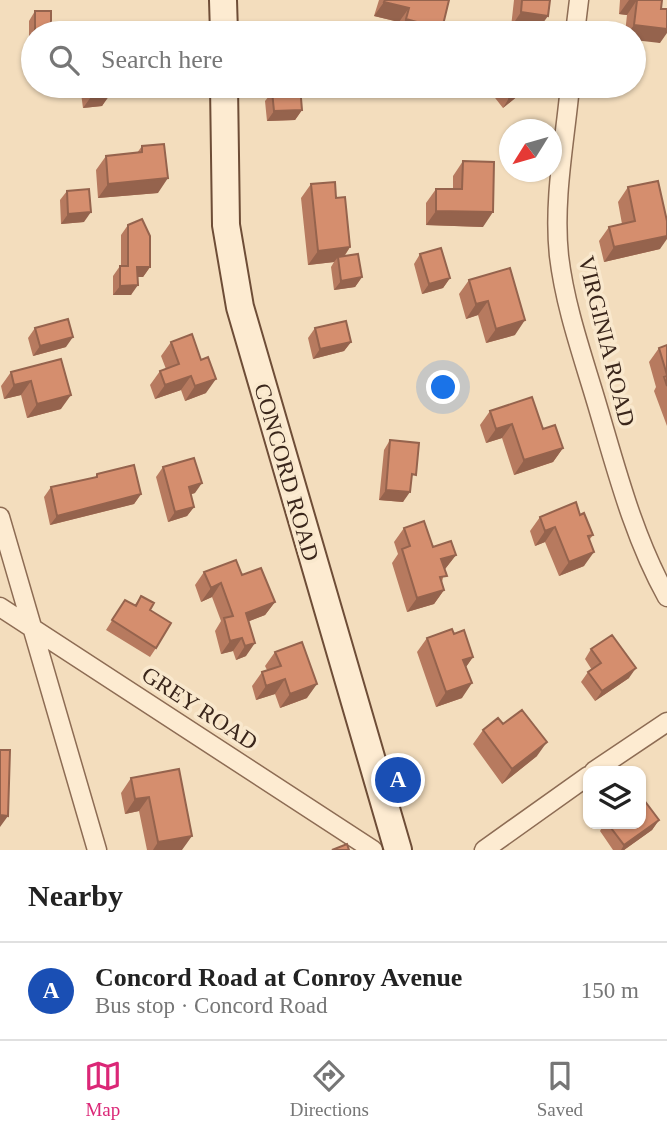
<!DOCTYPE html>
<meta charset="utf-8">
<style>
:root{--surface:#fff;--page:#f6f6f6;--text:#222;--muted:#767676;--line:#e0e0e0;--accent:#db2777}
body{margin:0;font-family:"Times New Roman",serif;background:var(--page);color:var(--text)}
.controls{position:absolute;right:21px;bottom:21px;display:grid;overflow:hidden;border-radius:14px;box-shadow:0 2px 5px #0004}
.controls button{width:63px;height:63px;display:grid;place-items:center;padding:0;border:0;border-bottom:2px solid var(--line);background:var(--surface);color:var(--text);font:35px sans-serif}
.compass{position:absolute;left:499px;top:119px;width:63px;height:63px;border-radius:50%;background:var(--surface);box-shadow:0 2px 5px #0004;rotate:233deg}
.you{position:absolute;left:444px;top:388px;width:24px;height:24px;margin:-18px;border:5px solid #fff;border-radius:50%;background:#1a73e8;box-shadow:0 0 0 10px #1a73e833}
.badge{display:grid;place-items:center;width:46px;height:46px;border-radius:50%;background:var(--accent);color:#fff;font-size:23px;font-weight:700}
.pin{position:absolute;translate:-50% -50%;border:4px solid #fff;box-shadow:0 2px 7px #0006}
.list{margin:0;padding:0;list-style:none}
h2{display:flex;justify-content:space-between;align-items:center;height:91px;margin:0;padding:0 28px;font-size:30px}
h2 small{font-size:23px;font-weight:400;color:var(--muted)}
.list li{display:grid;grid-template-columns:46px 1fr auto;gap:21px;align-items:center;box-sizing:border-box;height:98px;padding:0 28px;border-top:2px solid var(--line)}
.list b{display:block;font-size:26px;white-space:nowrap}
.list p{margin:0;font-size:23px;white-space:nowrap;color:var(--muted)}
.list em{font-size:23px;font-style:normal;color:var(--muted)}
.icon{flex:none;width:38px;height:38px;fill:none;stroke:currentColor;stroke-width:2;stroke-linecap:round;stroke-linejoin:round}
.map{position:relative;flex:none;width:667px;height:850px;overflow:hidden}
.search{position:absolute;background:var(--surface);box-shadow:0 2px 5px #0004;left:21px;right:21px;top:21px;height:77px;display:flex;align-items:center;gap:18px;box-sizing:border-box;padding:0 24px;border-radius:38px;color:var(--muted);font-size:26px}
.sheet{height:189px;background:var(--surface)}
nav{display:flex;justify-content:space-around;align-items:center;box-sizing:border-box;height:98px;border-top:2px solid var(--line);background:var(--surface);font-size:19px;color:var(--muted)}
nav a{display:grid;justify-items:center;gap:4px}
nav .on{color:var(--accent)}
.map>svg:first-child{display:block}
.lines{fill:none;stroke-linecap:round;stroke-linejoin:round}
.minor-casing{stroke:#8d6c54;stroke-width:21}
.secondary-casing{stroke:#6e4d37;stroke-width:30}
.minor{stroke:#fdebd1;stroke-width:18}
.secondary{stroke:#fdebd1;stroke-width:26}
.wall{fill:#b77a5f}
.shaded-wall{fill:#95634d}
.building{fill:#d58e6e;stroke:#95634d;stroke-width:2}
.labels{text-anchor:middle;stroke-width:7;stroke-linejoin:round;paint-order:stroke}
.street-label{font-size:23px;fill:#3a261b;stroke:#f9e8cd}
</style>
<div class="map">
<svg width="667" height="850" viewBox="0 0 667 850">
<rect width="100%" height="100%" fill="#f3ddbd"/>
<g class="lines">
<!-- minor casing -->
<g class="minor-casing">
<path id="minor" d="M575 33 579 0
M570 86C565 141 553 200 559 256 565 306 582 354 596 401 616 468 633 536 667 597
M0 517 97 850
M0 607 373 850
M594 771 667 722
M484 850 588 776"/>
</g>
<!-- secondary casing -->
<g class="secondary-casing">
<path id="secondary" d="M223 0 224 33
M224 86 226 225 240 307 398 850"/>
</g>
<!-- minor -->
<use href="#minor" class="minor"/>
<!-- secondary -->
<use href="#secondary" class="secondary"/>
</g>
<!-- wall -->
<path class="wall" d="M379 0H449L442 29 439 33H396L399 22 374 16Z
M514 0H550L538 30 511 27Z
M620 0H662L660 43 634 33H625L627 15 619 14Z
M35 11 51 33H33V44H29V21Z
M80 86H124L122 89 111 90 102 106 83 108Z
M272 86H300L302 110 295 120 267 121 265 101 273 91Z
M490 86H528L525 90 503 108 488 89Z
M142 146 158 193 98 198 96 170 106 156 137 153Z
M463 161 483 227 426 225V203L436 189H453V176Z
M311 184 336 198 350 247 344 257 362 277 355 287 334 290 331 267 334 262 308 265 301 198Z
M628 187 660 249 604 262 599 241 609 227 622 224 618 202Z
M67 191 84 222 61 224 60 200Z
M128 225 150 267 143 277H138L131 295H113V276L120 266H121V235Z
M420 254 450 278 443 288 422 294 414 264Z
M510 268 515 335 486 343 478 315 466 319 459 294 469 280Z
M35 328 66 347 33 356 28 338Z
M315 328 351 342 344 351 313 359 308 338Z
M171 342 206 393 185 401 181 390 155 399 150 385 160 371 166 369 161 356Z
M667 345V426L654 391 656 387 649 362 659 348Z
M61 359V409L27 418 21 395 4 399 1 386 11 372Z
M490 411 543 429 563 448 553 462 514 475 502 438 486 443 480 425Z
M390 440 411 481 403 502 379 500 384 450Z
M163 467 195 493 191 494 194 507 187 516 168 522 156 477Z
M97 474 141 494 134 504 50 525 44 497 51 487 95 478Z
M580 515 593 535 590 539 584 566 559 576 545 542 535 546 530 531 540 517Z
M404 528 433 547 456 555 445 569 442 582 444 590 434 604 407 612 392 563 398 554 394 542Z
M204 572 242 575 275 602 265 615 249 621 246 656 236 660 233 651 221 654 215 631 221 621 212 597 201 602 195 585Z
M141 596 150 610 156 648 150 657 106 630 125 600 134 606Z
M454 634 473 657 466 667 462 698 436 707 417 652 427 638Z
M591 649 629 678 595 701 581 682 588 672 592 670 585 659Z
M275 652 307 698 280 708 275 694 256 700 252 686 262 672 267 670 265 666Z
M503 724 537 756 502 784 473 744 483 730Z
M179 769 182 850H147L139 811 125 814 121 793 131 778Z
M659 820 652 830 624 850H613L600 831 604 824H641Z"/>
<!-- shaded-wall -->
<path class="shaded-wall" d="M629 0H637L627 15 619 14Z
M384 2 409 8 399 22 374 16Z
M521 12 548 16 538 30 511 27Z
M406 19 442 29 439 33H396Z
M634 25 667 29V33L660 43 634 40V33H628Z
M33 37V44H29Z
M104 86H124L122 89 100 92Z
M525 86H528L525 90 503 108 509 98Z
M112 92 102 106 83 108 93 94Z
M302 110 295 120 267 121 274 111Z
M168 178 158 193 98 198 108 184Z
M436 211 493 212 483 227 426 225Z
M91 212 84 222 61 224 68 214Z
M667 236V239L660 249 604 262 614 247Z
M350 247 340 262 338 257 334 262 308 265 318 251Z
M137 267H150L143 277H131Z
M362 277 355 287 334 290 341 281Z
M450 278 443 288 422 294 429 284Z
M138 285 131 295H113L120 286Z
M488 301 478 315 466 319 476 304Z
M525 320 515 335 486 343 496 329Z
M73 337 66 347 33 356 40 346Z
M351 342 344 351 313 359 320 349Z
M191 376 181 390 155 399 165 385Z
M216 379 206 393 185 401 195 386Z
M31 381 21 395 4 399 14 385Z
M71 395 61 409 27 418 37 404Z
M512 424 502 438 486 443 496 429Z
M563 448 553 462 514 475 524 460Z
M202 483 195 493 182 497 189 487Z
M386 490 410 492 403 502 379 500Z
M141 494 134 504 50 525 57 516Z
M194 507 187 516 168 522 175 512Z
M555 527 545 542 535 546 545 531Z
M594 552 584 566 559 576 569 562Z
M456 555 445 569 431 573 441 559Z
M221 583 212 597 201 602 211 588Z
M444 590 434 604 407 612 417 598Z
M275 602 265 615 237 626 246 613Z
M242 638 233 651 221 654 230 641Z
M255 643 246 656 236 660 245 646Z
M473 657 463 671V660Z
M636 668 629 678 595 701 602 691Z
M285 679 275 694 256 700 266 686Z
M472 683 462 698 436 707 446 692Z
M317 684 307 698 280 708 290 694Z
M547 742 537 756 502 784 512 769Z
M149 797 139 811 125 814 135 799Z
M0 815 8 816 0 827Z
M659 820 652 830 624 850H621L624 845Z
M192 836 182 850H153L158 842Z"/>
<!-- building -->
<path class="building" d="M385 0H449L442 29 406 19 409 8 384 2Z
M522 0H550L548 16 521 12Z
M633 0H662L661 9H667V29L634 25 637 0Z
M35 11H51V33H35Z
M131 25 132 33H85V30Z
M92 86H111L112 92 93 94Z
M280 86H300L302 110 274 111 272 91H280Z
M499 86H525L509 98Z
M164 144 168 178 108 184 106 156 142 152V146Z
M463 161 494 162 493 212 436 211V189H462Z
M658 181 667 221V236L614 247 609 227 635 221 628 187Z
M335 182 336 198 345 197 350 247 318 251 311 184Z
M89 189 91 212 68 214 67 191Z
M142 219 150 236V267H137L138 285 120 286V266H128V225Z
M441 248 450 278 429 284 420 254Z
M358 254 362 277 341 281 338 257Z
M510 268 525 320 496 329 488 301 476 304 469 280Z
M68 319 73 337 40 346 35 328Z
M346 321 351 342 320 349 315 328Z
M192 334 201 360 208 357 216 379 195 386 191 376 165 385 160 371 179 364 171 342Z
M667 345V375L659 348Z
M61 359 71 395 37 404 31 381 14 385 11 372Z
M667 376V386L664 377Z
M532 397 543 429 555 425 563 448 524 460 512 424 496 429 490 411Z
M390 440 419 443 416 475 412 474 410 492 386 490Z
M194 458 202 483 189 487 194 507 175 512 163 467Z
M134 465 141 494 57 516 51 487 97 477V474Z
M576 502 580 515 584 513 593 535 588 536 594 552 569 562 555 527 545 531 540 517Z
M424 521 433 547 451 541 456 555 441 559 447 576 440 577 444 590 417 598 402 549 410 546 404 528Z
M236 560 242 575 261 568 275 602 246 613 255 643 245 646 242 638 230 641 224 618 233 616 221 583 211 588 204 572Z
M141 596 154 603 150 610 171 623 156 648 112 620 125 600 136 606Z
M452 629 454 634 464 630 473 657 463 660 472 683 446 692 427 638Z
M612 635 636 668 602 691 588 672 601 663 591 649Z
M302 642 317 684 290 694 285 679 266 686 262 672 281 666 275 652Z
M522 710 547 742 512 769 483 730 498 718 503 724Z
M0 750H10L8 816 0 815Z
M179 769 192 836 158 842 149 797 135 799 131 778Z
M641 796 659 820 624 845 608 824H641Z
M347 844 349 850H332Z"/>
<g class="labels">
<!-- street labels -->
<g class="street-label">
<text transform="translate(607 341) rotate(76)" y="8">VIRGINIA ROAD</text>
<text transform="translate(287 472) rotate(74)" y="8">CONCORD ROAD</text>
<text transform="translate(200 708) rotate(33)" y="8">GREY ROAD</text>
</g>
</g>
</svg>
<div class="controls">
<button><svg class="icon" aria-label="layers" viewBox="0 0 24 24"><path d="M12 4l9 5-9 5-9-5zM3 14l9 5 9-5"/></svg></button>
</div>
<svg class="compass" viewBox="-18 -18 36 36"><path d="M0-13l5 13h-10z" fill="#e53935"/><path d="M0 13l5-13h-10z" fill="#767676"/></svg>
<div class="you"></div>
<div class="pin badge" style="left:398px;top:780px;background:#1a4fb4">A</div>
<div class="search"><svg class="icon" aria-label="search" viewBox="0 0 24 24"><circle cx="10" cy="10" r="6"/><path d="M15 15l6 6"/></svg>Search here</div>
</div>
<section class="sheet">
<h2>Nearby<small></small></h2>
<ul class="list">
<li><span class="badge" style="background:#1a4fb4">A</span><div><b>Concord Road at Conroy Avenue</b><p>Bus stop · Concord Road</p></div><em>150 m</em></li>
</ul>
</section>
<nav>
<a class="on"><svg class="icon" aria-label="map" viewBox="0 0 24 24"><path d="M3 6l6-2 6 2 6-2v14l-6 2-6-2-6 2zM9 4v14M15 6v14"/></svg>Map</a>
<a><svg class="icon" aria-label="directions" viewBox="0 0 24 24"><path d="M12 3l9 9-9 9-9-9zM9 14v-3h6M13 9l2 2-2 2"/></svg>Directions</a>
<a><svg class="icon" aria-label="saved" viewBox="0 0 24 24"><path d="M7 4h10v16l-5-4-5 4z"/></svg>Saved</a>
</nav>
